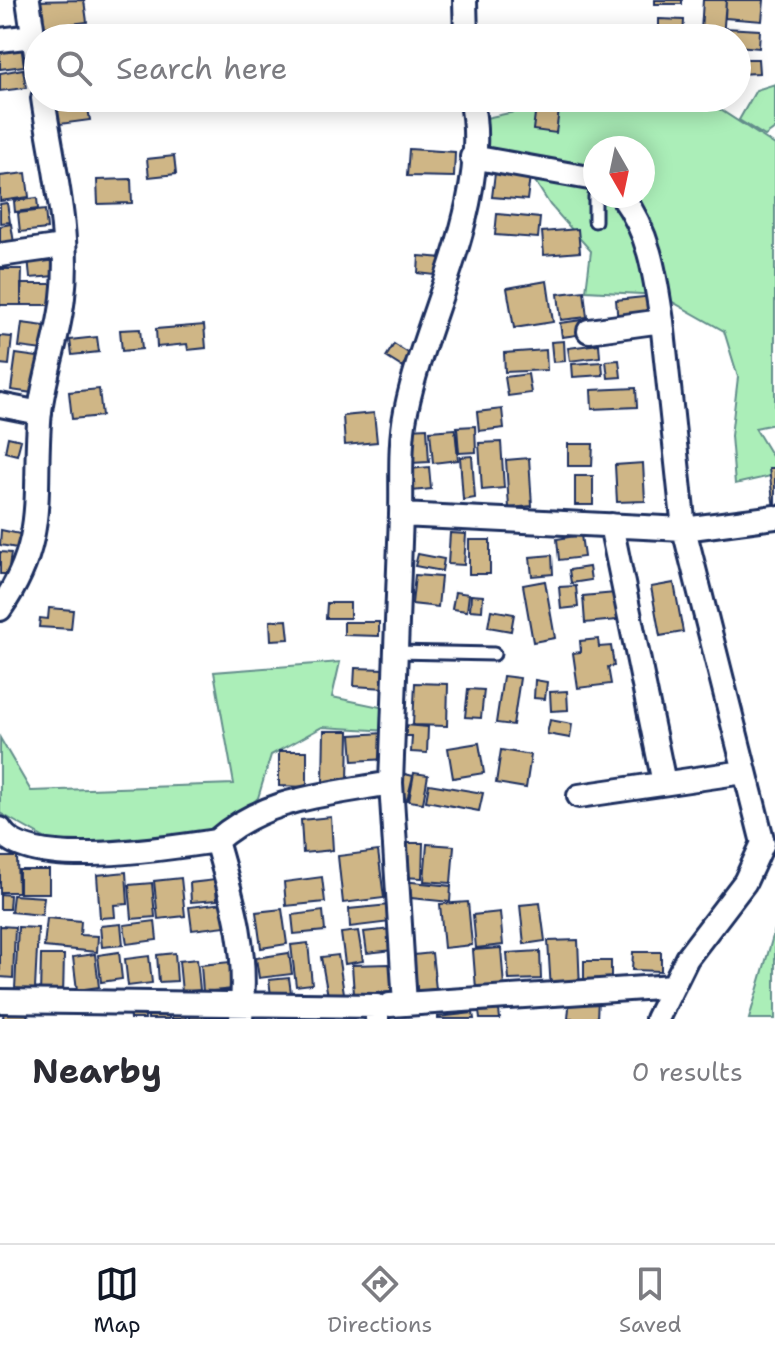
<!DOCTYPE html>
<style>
:root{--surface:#fff;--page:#f2f2f3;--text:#2b2b33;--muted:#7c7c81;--line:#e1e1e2;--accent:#111827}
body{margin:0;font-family:"Shantell Sans",sans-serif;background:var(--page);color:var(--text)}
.compass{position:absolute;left:583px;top:136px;width:72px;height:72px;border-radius:50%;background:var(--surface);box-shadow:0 4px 20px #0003;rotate:171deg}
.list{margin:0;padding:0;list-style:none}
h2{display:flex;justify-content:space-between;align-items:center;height:104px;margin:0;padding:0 32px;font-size:34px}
h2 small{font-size:26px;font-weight:400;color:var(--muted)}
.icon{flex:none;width:44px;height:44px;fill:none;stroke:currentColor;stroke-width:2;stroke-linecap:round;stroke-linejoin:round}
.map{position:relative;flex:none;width:775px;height:1019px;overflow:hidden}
.search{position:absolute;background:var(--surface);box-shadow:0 4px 20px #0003;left:24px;right:24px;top:24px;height:88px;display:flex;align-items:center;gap:20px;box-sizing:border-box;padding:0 28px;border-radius:44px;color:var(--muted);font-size:30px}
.sheet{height:224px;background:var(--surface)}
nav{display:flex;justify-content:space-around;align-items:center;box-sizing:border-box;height:112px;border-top:2px solid var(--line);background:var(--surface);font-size:22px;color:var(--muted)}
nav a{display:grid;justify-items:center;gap:4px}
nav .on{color:var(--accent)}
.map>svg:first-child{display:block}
.green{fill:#abeeb8;stroke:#638e8b;stroke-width:2;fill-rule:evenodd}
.building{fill:#cfb686;stroke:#1b2f5e;stroke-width:2}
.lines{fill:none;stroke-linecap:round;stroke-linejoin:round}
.lane-casing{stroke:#1b2f5e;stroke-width:17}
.street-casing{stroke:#1b2f5e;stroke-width:28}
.lane{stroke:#fff;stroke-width:11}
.street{stroke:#fff;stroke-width:22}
</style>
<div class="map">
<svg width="775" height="1019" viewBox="0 0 775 1019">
<rect width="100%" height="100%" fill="#fff"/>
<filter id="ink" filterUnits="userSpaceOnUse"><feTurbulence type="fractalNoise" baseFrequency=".0125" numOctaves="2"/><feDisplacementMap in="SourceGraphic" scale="16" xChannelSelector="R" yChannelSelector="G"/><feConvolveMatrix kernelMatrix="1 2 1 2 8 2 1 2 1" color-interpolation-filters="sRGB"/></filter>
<g filter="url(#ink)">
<!-- green -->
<path class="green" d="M775 84V129L765 136 739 120 756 90Z
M646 98H702L775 145V424L755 428 775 461V475L735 484 731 436 738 377 724 331 660 295 586 291 591 251 550 205 528 170 489 149 481 119 557 103ZM595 148H643V196H595Z
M340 662 332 697 390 709V731L322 727 271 755 258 798 213 839 71 853 0 813V738L31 791 234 784 214 672Z
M775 929V1019H749Z"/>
<!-- building -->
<path class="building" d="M84 0 87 22 38 28 34 1Z
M655 0H682V4H655Z
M703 0H726L723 38H691V31H701Z
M726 0H764L762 21 725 18Z
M659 19 684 20 683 38H659Z
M724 28 760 30 759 48 737 46V38H723Z
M21 44 24 66 0 69V47Z
M737 59H758L759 73 737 74Z
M23 69 26 88 0 91V73Z
M87 102 90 120 53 125 50 108Z
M536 106 559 110 556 133 533 130Z
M409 149 455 152 454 177 407 176Z
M174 156 176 174 149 177 147 159Z
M26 173 29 197 0 201V176Z
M495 173 530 176 527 200 492 197Z
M131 179 132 203 98 204 97 180Z
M37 198 38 209 15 212 14 201Z
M7 203 10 222 0 223V204Z
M45 210 47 229 20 232 18 213Z
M497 214 540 218 538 238 495 235Z
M11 224 14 243 0 245V226Z
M578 229 580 252 544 255 542 232Z
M53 254 55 276 30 278 28 256Z
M419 256 444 258 443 276 418 273Z
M0 269H22L21 305H0Z
M547 281 553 322 514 328 507 288Z
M21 284H53V305H21Z
M584 291 587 317 561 320 558 294Z
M653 296 655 317 618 322 616 300Z
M582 320 584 334 562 337 560 323Z
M22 323 53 327 50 351 19 347Z
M204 325 206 348 188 350 187 344 157 347 156 329Z
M140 329 142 349 122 351 120 330Z
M0 336 12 337 9 365 0 364Z
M97 337 99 352 72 355 70 340Z
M564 341 565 361 553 362 551 342Z
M394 344 410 354 402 367 386 357Z
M599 344 600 357 570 361 568 348Z
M546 350 547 370 505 372 504 353Z
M16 354 38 357 33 393 11 390Z
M619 360 621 377 608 378 606 361Z
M602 362 603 375 573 377 572 364Z
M528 374 531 393 508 396 505 377Z
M636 388 637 407 592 409 591 390Z
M99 389 102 416 72 419 69 392Z
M502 409 504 428 479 431 477 412Z
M374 413 377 442 345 445 343 416Z
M475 426 476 452 459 453 457 427Z
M427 428 429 462 411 463 409 429Z
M455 429 458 460 433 463 430 431Z
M8 437 21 440 17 455 5 452Z
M501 442 504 488 482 490 479 443Z
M568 444H593L592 466H568Z
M472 456 475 498 463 500 460 457Z
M529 458 532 506 509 508 506 460Z
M643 463 645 501 617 502 615 465Z
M429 467 431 489 412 491 410 469Z
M769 468H775V509H774Z
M575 476H593V505H575Z
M1 530 20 534 17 548 0 545Z
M450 533 466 534 464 565 448 564Z
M581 535 584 557 559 560 557 539Z
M469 540H490V574H469Z
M0 552 11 553 8 574H0Z
M418 554 444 559 442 571 415 566Z
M552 555 553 574 532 576 530 557Z
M589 567 591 580 571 583 569 570Z
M415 575 441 577 438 607 412 604Z
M545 581 555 638 533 642 523 585Z
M674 583 683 632 660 636 651 587Z
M576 586 578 607 561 609 559 587Z
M455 592 469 594 467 611 452 609Z
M615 593 617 620 585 623 583 596Z
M471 595 483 596 482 611 470 610Z
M327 603H350V618H326Z
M49 608 73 610 71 629 39 627 40 618 48 619Z
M491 610 514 614 511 631 488 627Z
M287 620 289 639 271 640 270 621Z
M344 622H379V636L344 635Z
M598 639 599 647 611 646 614 666 608 667 611 684 578 688 573 653 581 652 580 641Z
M355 668 385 669 384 688 354 686Z
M503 676 520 678 513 725 496 723Z
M535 680 547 682 545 699 534 698Z
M415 683 448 684 447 726 413 725Z
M468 689 484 690 481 718 465 717Z
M567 691 568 710 551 711 550 692Z
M550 720 572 724 570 738 547 734Z
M404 725 428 727 427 753 411 752 412 736H404Z
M324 731H349L348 782H323Z
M384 733 386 759 353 761 351 735Z
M479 743 484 773 453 778 448 748Z
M501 750 531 755 526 788 496 783Z
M279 751H307V787L279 786Z
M401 773 413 776 407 800 395 797Z
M414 773 428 775 423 803 409 801Z
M429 784 483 793 479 811 426 801Z
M331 817 333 850 303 853 301 820Z
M403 843H423L422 878 402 877Z
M427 844 454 846 451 883 424 881Z
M378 851 384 898 343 903 338 856Z
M0 857H17L18 892H0Z
M19 870H49V893H19Z
M126 872 128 904 114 905 115 917 100 918 97 875Z
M322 877 325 902 286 906 284 882Z
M181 878 185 916 158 919 154 881Z
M215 880 217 900 191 902 190 883Z
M402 881 451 886 450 902 401 897Z
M152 883 155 917 132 919 129 885Z
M0 894 10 895 9 909H0Z
M13 895 44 897 42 915 11 912Z
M468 902 472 945 444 948 440 904Z
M223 903 226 926 192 930 189 907Z
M540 903 545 941 524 944 520 905Z
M389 905 391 922 350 927 349 909Z
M282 909 287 944 261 948 256 912Z
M323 911 325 931 294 934 292 915Z
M500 912 503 945 476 948 473 915Z
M47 918 81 921 80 935 98 936 97 952 44 947Z
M155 921 157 940 127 944 124 925Z
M121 924 123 945 102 947 100 926Z
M0 926 15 927 13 978 0 977Z
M18 927 38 928 35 989H15Z
M391 929 393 950 367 953 364 932Z
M358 931 363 961 345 964 341 933Z
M578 940 580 989 551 991 548 941Z
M308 943 312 984 296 986 291 945Z
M501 948 504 987 476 989 473 950Z
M540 951 541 979 509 980 507 953Z
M119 952 122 979 101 982 98 955Z
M633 952H661V971L632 970Z
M175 953 177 981 159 982 157 955Z
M289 953 292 974 259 978 256 958Z
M432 953 436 989 409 992 405 956Z
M95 954 99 987 77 990 73 957Z
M41 955H64L63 997 40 996Z
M338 955 344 993 328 996 321 957Z
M149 956 152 983 128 986 125 959Z
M197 959 200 990 182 992 179 961Z
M584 961H611V988H584Z
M230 962 233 989 203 992 201 965Z
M390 964 392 992 354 994 352 965Z
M289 978 292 1000 272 1003 269 980Z
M570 996 598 998 597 1019H568Z
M172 1006 185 1007 186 1019H172Z
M169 1007V1019H148V1008Z
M211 1007H229V1019H210Z
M190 1008H208L207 1019H190Z
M4 1009 28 1011 27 1019H3Z
M144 1009 145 1019H130L129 1010Z
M499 1010 500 1019H480L479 1012Z
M473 1013 474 1019H438V1017Z"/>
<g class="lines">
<!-- lane casing -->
<g class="lane-casing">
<path id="lane" d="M595 196V221
M395 652 494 654"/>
</g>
<!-- street casing -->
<g class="street-casing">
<path id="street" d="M28 0 38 68
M465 0 466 38
M0 40 33 36
M472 157 595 179
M622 196C650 234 655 275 662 321
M0 255 63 246
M589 331 662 321 684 529 763 843 745 882 687 958 657 1019
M0 405 40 413
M401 515C402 481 399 445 406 411 425 314 493 200 471 98
M611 525 664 783
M0 609C50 537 32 490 40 411 45 372 59 336 63 297 71 233 52 162 43 98
M579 796 744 772
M0 829C25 873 173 847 216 841 235 906 248 950 241 1019
M216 841C266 797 327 795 391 783
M0 1001 377 1006V1019
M405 1004 391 783 401 515 684 529 775 517
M390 1005 673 986"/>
</g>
<!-- lane -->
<use href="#lane" class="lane"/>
<!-- street -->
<use href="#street" class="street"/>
</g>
</g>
</svg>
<svg class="compass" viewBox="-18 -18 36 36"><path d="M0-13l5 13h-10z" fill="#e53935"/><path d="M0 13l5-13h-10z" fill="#7c7c81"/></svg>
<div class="search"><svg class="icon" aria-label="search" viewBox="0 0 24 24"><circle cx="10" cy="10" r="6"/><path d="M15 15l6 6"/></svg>Search here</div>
</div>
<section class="sheet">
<h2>Nearby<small>0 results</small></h2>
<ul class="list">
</ul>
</section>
<nav>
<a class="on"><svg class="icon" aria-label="map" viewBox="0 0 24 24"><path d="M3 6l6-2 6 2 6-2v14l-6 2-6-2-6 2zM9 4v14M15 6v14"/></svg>Map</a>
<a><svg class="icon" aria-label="directions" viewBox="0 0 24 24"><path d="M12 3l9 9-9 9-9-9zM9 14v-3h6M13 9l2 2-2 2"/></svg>Directions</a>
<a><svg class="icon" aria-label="saved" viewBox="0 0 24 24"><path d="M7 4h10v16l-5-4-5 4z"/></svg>Saved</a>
</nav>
